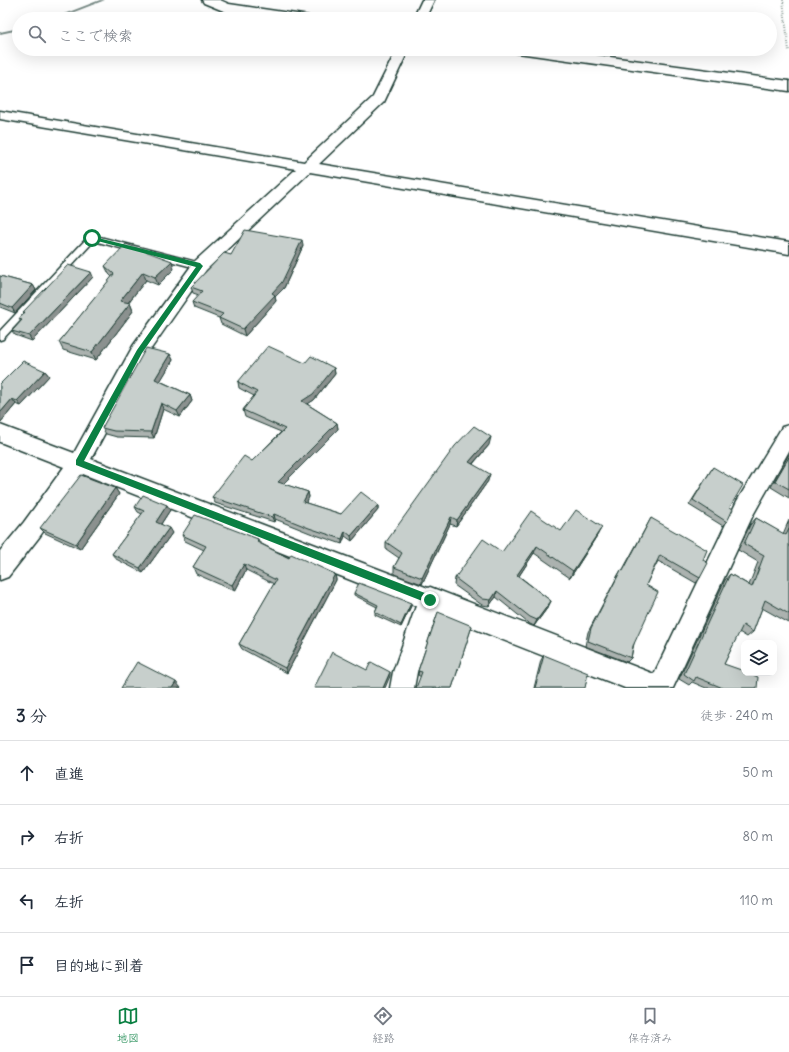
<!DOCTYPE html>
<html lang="ja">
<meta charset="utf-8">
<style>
:root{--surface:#fff;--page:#f6f6f7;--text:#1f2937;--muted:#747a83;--line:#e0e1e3;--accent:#0b8043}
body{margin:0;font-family:Delius,"Klee One",sans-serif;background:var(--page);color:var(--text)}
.controls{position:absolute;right:12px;bottom:12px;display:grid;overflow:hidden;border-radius:8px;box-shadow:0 4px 16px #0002}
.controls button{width:36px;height:36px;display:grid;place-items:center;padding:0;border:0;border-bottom:1px solid var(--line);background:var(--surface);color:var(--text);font:20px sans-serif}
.stop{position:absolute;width:12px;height:12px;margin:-9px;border:3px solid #0b8043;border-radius:50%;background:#fff}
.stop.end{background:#0b8043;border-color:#fff;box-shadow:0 1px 4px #0008}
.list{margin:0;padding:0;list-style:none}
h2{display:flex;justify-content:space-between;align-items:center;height:52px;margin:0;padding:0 16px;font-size:17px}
h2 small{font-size:13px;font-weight:400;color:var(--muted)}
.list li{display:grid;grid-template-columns:26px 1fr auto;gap:12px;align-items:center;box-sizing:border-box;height:64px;padding:0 16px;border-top:1px solid var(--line)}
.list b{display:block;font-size:15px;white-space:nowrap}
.list em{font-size:13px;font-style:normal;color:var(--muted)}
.icon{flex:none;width:22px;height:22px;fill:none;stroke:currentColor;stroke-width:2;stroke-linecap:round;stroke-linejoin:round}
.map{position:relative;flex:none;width:789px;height:688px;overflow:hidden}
.search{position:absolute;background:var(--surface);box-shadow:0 4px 16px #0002;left:12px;right:12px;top:12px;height:44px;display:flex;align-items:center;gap:10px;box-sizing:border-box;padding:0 14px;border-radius:22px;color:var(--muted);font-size:15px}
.sheet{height:308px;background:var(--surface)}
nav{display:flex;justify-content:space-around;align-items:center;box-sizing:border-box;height:56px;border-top:1px solid var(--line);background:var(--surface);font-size:11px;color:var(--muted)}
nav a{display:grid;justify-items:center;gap:2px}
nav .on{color:var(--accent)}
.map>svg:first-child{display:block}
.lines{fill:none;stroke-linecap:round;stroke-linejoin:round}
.stream{fill:#758883;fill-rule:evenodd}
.lane-casing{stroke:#1f3d34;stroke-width:3}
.street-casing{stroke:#1f3d34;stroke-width:3}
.secondary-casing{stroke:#1f3d34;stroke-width:3}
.path{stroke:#1f3d34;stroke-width:2;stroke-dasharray:0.5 2;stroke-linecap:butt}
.lane{fill:#fff;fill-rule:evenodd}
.street{fill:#fff;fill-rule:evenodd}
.secondary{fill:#fff;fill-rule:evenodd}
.wall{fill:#abb2af;stroke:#1f3d34}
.shaded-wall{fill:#8b918f;stroke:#1f3d34}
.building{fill:#c7cfcc;stroke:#1f3d34}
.route{fill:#0b8043}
</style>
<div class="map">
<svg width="789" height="688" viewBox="0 0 789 688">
<rect width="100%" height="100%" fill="#fff"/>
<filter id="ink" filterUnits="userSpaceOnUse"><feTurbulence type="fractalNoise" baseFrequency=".025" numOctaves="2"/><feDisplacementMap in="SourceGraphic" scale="8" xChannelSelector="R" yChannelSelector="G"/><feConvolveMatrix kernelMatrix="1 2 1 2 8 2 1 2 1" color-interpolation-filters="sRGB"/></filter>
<g filter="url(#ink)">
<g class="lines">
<!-- stream -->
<path class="stream" d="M100 0H105L56 19H51Z
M19 28V30L0 34V32Z"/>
<!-- lane casing -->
<g class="lane-casing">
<path id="lane" d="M92 235 200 263 204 266 200 269 94 241 3 339 0 340V331L89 236Z"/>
</g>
<!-- street casing -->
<g class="street-casing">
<path id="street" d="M422 0H434L425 19H413Z
M397 49H409L384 102 319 164 789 242V254L310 172 206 270 146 356 91 459 428 588 430 587 654 674 737 501 782 427 789 425V451L753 515 673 688H625L437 614 417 672 414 688H390L393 672 416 606 83 474 40 536 8 577 0 580V551L24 522 64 467 0 442V425L74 453 133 346 194 262 296 169 0 119V111L304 162 373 97Z"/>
</g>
<!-- secondary casing -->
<g class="secondary-casing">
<path id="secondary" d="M202 0H220L229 4 303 15 308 16 310 19H274L226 12 204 3Z
M511 49H551L789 81V91L518 53 513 52Z"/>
</g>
<!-- path -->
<path class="path" d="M783 0 789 51"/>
<!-- lane -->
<use href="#lane" class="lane"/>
<!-- street -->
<use href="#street" class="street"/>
<!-- secondary -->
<use href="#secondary" class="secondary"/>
</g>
<!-- wall -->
<path class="wall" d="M303 246 284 288 275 297 276 301 245 336 221 324 219 318 194 308 192 302 199 295 193 293 191 287 231 255Z
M105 266 174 269 158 285 146 280 128 303H130L133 311 96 360 63 350 59 342 112 277 109 274Z
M0 276 33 285 36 290 15 313 0 307Z
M93 277 32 341 15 335 12 331 21 322 19 319 24 313 23 312Z
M170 354 173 360 160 381 190 395 192 401 180 417 163 409 154 438 117 437 106 434 102 428Z
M305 363 334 368 335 374 314 400 307 404 337 423 338 429 283 484 308 492 309 497 306 503 341 514 378 505V510L352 541 345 536 342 544 310 533 275 519 274 522 215 503 212 497 252 461 281 432 245 417 243 410 254 396 239 388 238 382Z
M45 371 49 376 21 406 16 404 0 423V384Z
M489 445 473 464 488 481 456 526 450 524 422 584 394 574V567L399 558 386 549V542Z
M789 454V498L771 487Z
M713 467 727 522 723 526 689 505Z
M115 488 119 494 80 549 45 533 40 528Z
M167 505 170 510 161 524 172 533 143 573 116 559 112 554 142 514 138 512 135 507Z
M651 518 703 560 700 578 696 583 658 561 646 585 631 658 627 662 585 646 588 632 618 575 621 570 622 571Z
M756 518 783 534 789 520V623L762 608 753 632 747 637 739 632 724 664 757 688H706L692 682 689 685 679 679 725 580 730 574 749 585 758 562 738 550 750 525Z
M598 534 570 578 534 553 519 576 551 601 548 607 534 626 528 623 496 597 489 606 482 605 454 585 455 578 502 552Z
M182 535 258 539 260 543 289 558 335 574 336 580 287 673 242 649 239 644 274 584 246 570 235 591 196 574 193 567 204 550 185 541Z
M354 593 411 606 401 627 375 615V612L377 607 354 595Z
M472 626 452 688H416L421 677 418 675 419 668Z
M544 655 585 688H534L541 660Z"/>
<!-- shaded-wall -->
<path class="shaded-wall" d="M302 240 303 246 284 288 275 297 276 301 245 336 243 329 272 293Z
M172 261 174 269 158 285 155 277Z
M91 272 93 277 32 341 29 336Z
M143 272 146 280 123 309 120 301Z
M33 285 36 290 15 313 12 308Z
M130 303 133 311 96 360 92 352Z
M170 354 173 360 158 385 155 379Z
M334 368 335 374 314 400 303 407 302 401Z
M45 371 49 376 21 406 17 401Z
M190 395 192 401 180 417 177 411Z
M12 399 16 404 0 423V413Z
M161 403 163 409 154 438 151 432Z
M337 423 338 429 279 488 278 482Z
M491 437 489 445 468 469 469 462Z
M490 474 488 481 456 526 457 520Z
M115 488 119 494 80 549 76 544Z
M308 492 309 497 304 507 303 502Z
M167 505 170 510 159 527 156 522Z
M378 505V510L352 541 351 536Z
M274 514 275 519 274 522 272 517Z
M451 517 450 524 422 584V578Z
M602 527 598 534 570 578 573 571Z
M169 528 172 533 143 573 140 568Z
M345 531V536L342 544V539Z
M537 546 534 553 515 582 517 575Z
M244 564 246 570 235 591 232 585Z
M335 574 336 580 287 673 285 668Z
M497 591 496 597 489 606 491 600Z
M551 601 548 607 534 626 537 620Z
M411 603V606L401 627V625Z
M390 672V676L385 688H383Z
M176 682 181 688H172Z"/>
<!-- building -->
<path class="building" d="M245 230 302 240 282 282 272 293 275 295 243 329 219 318 223 314 192 302 202 291 191 287 224 253 231 255Z
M126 244 172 261 155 277 143 272 120 301 130 303 92 352 59 342 114 274 105 266Z
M68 265 91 272 29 336 12 331 22 320 19 319 25 312H23Z
M0 276 33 285 12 308 0 303Z
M268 346 305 363 311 356 334 368 313 394 302 401 337 423 278 482 308 492 303 502 341 514 361 492 378 505 351 536 345 531 342 539 309 528 274 514 272 517 212 497 244 456 252 461 285 429 243 410 257 392 238 382Z
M146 348 170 354 155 379 190 395 177 411 161 403 151 432 114 431 102 428Z
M23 361 45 371 17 401 12 399 0 413V384Z
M474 426 491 437 469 462 490 474 457 520 451 517 422 578 394 567 402 553 386 542 455 446Z
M789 457V489L775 481Z
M713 467 743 485 730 507 733 509 727 522 693 500Z
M81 475 115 488 76 544 40 528Z
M143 495 167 505 156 522 169 528 140 568 112 554 144 511 135 507Z
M576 510 602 527 573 571 537 546 517 575 551 601 537 620 530 617 497 591 491 600 483 599 455 578 483 539 502 552 531 511 561 531Z
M195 515 258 539 257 542 289 558 291 554 335 574 285 668 239 644 276 580 244 564 232 585 193 567 206 546 182 535Z
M651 518 707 550 703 560 708 563 700 578 660 555 646 585 658 592 633 646 631 658 588 641 591 628 621 570 623 571Z
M756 518 786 535 789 529V614L765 600 753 632 743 625 724 664 744 671V673H748L758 677 757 688H723L696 677 694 681 684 674 730 574 752 587 764 555 744 544Z
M359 583 411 603 401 625 375 612 378 605 354 593Z
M438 612 472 626 452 688H416L422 672 418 671 419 668Z
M332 652 367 670 371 662 390 672 383 688H314Z
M544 655 588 673 585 688H535Z
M137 662 176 682 172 688H121Z"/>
</g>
<!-- route -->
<path class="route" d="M90 236 200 263 203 266 142 353 84 461 430 595 433 597 434 600 433 602 430 604 76 465V460L137 350 196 267 90 239Z"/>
</svg>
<div class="controls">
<button><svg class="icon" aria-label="layers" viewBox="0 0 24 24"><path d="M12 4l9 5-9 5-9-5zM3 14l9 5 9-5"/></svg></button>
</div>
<div class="stop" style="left:92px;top:238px"></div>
<div class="stop end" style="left:430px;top:600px"></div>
<div class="search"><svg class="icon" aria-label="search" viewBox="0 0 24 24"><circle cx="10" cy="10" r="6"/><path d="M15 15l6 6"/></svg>ここで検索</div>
</div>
<section class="sheet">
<h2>3 分<small>徒歩 · 240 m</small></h2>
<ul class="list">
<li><svg class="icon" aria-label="ahead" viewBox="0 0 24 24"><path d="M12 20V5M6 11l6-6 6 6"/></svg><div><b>直進</b></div><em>50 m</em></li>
<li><svg class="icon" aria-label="right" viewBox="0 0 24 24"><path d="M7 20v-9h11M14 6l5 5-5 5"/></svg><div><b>右折</b></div><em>80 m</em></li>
<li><svg class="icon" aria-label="left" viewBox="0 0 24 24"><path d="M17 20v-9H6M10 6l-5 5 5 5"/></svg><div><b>左折</b></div><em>110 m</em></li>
<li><svg class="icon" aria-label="arrive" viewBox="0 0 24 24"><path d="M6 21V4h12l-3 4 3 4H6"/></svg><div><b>目的地に到着</b></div></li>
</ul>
</section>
<nav>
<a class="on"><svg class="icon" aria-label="map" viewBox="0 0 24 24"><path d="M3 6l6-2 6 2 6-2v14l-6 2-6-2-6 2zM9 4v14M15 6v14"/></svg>地図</a>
<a><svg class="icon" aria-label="directions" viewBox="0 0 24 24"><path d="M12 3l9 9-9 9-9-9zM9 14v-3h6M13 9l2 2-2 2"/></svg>経路</a>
<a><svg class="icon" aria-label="saved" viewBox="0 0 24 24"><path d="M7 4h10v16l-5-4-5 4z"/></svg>保存済み</a>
</nav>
